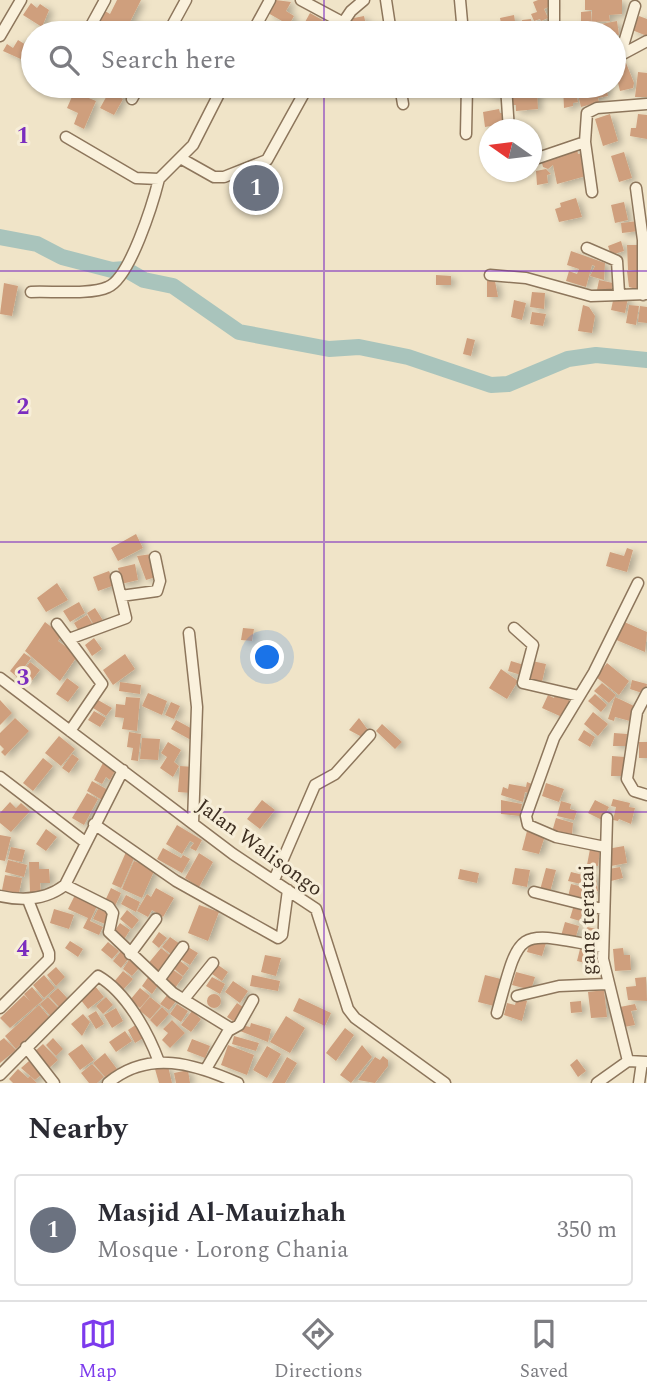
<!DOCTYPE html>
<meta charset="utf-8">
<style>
:root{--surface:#fff;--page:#f2f2f3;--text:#2b2b33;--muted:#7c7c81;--line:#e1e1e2;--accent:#7c3aed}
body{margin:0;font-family:Spectral,serif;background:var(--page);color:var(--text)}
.compass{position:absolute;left:479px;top:119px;width:63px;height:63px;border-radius:50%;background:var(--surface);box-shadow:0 2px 5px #0004;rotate:284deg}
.you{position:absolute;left:268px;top:658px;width:24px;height:24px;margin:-18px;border:5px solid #fff;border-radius:50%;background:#1a73e8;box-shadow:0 0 0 10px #1a73e833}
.badge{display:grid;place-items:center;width:46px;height:46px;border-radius:50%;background:var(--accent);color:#fff;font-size:23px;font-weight:700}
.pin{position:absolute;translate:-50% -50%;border:4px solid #fff;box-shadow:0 2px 7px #0006}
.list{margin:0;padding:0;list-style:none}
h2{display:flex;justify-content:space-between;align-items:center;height:91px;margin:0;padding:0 28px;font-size:30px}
h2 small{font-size:23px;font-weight:400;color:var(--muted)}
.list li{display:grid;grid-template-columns:46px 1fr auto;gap:21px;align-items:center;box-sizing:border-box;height:112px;margin:0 14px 14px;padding:0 14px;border:2px solid var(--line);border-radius:7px}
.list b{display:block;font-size:26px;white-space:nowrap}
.list p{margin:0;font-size:23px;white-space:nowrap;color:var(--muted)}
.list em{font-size:23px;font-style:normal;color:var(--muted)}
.icon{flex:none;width:38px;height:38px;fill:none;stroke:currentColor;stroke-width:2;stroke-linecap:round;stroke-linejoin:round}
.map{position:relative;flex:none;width:647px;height:1083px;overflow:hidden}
.search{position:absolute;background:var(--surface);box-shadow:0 2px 5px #0004;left:21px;right:21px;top:21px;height:77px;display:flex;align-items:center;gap:18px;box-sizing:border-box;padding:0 24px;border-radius:38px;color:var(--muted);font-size:26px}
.sheet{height:217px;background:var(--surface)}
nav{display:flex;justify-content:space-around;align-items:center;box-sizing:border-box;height:98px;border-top:2px solid var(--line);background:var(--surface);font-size:19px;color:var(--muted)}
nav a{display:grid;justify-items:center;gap:4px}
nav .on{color:var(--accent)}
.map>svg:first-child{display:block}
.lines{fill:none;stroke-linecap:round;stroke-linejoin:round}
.river{stroke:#a9c4bc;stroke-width:16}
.building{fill:#cf9f7d;filter:url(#shadow)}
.minor-casing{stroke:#8d765c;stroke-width:13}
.minor{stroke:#faf1dc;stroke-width:10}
.grid{fill:none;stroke:#7b2cbf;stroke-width:2;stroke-opacity:0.55}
.labels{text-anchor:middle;stroke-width:6;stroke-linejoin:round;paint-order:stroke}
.street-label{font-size:21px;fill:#3d2e20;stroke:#f7eed8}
.grid-label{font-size:23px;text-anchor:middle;font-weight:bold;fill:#7b2cbf;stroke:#f7eed8;stroke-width:6;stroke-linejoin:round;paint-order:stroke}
</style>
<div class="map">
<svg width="647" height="1083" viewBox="0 0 647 1083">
<defs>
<filter id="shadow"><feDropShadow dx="4.5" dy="2.5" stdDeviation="3.5" flood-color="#0004"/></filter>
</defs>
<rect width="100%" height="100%" fill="#f0e4c8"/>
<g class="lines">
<!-- river -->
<path class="river" d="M0 237 37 244 62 257 112 270 125 269 144 280 173 286 239 332 329 349 359 347 408 357 491 385 508 384 568 359 596 355 647 360"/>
</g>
<!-- building -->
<path class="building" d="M117 0H141L129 24 132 26 128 33 100 21 105 11 110 14Z
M276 0 291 2 286 11 294 16 289 25 268 13Z
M538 0H551L553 5 544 9 548 18 541 21 540 19 534 21 531 14 537 12 533 2Z
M585 0H622V14L609 15 610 21 592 22V10H585Z
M31 3 37 8 40 4 49 10 42 27 23 15Z
M591 11 592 26 581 27V12Z
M310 13 324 21 319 30 325 33H299Z
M514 15 517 33H503L500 18Z
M364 16 368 33H352L349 19Z
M639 16 647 19V36L632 30Z
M531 19 532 23 551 21 552 31 524 33 522 20Z
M617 21 619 35 597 33 596 25Z
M18 40 31 48 23 60 3 51 7 44 13 48Z
M626 63 634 83 633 88 620 91 614 66Z
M638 72 647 73V97H635Z
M102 86H129L124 97Z
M484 86H502L503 96 492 97V93H485Z
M514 86 537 89 538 109 516 111V105H511V90Z
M563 86H574L578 102 573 103V106L564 108Z
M576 86H606L608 96 598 98 599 102 581 107Z
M74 92 96 101 84 129 74 124 78 113 67 108Z
M109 92 123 99 114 115 100 108Z
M499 109 500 113H504L503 124 485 127 483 112Z
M610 114 618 141 603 146 595 119Z
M638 114 647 115V139L630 136 631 128H636Z
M577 149 578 154 582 153 586 176 557 184 553 165 548 169 543 167 541 159Z
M624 152 632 178 619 182 611 156Z
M253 168 276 183 259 209 250 204 248 207 235 194Z
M546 169 551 174 547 175 548 183 537 185 536 171Z
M576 198 582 217 559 222 555 209 561 207 560 203Z
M624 202 628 220 615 223 611 205Z
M638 221 639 231 622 233 621 223Z
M621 241 624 251 611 255 608 246Z
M627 245H640L641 270H628Z
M571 251 605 263 604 280 590 276 595 266 592 265 586 287 566 281 569 271 577 274 579 269 567 265Z
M627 271H639L640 290 629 287Z
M436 275 451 276V285H436Z
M599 280 613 283 611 292 597 290Z
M487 281H495L498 297H487Z
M4 283 18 286 12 316 0 314Z
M532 292 545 293 544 309 530 307Z
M614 296 628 298 625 313 611 310Z
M514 300 526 303 522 320 511 317Z
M583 305 589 307 595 316 592 333 578 331Z
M629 305 639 306 636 325 626 323Z
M640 306 647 307V323L638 322Z
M532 312 546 314 543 326 530 324Z
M467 338 475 340 471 356 463 354Z
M136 534 143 548 118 561 111 548Z
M627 548 633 550 627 572 606 566 610 552 624 556Z
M152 554 156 577 146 580 137 556Z
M135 564 138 580 121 584 118 568Z
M109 571 115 585 98 591 93 577Z
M57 583 68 600 46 612 37 598Z
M79 602 85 613 70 622 63 611Z
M95 608 104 622 95 627 87 613Z
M87 615 93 625 80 633 74 623Z
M622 621 647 632 645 652 614 639Z
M45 622 62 635 58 641 78 655 60 681 25 651Z
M243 628 254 629 252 641 241 640Z
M94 638 102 649 92 656 85 645Z
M24 653 31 658 17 677 10 671Z
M125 654 135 669 113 685 103 670Z
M511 661 524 665 521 675 508 671Z
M532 661 546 664 542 682 527 678Z
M30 662 40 670 30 683 20 676Z
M607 663 629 681 619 695 596 677Z
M501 669 518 681 507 699 489 688Z
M67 678 79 687 68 702 56 694Z
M632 680 647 684 645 694 630 689Z
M120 682 141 685 140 694 119 691Z
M602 683 616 695 609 703 594 691Z
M556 692 570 698 566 714 564 713 562 717 542 708 548 695 554 698Z
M148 693 167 701 162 715 142 706Z
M595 694 607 705 601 712 588 701Z
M126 697 140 698 137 731 122 729 124 718 115 717 116 704 125 705Z
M615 697 634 706 630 721 615 717 614 721 608 719Z
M0 700 12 713 0 725Z
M98 700 112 708 106 716 93 708Z
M171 702 180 706 174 719 165 715Z
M94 711 106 718 100 727 88 720Z
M593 712 608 724 598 736 584 724Z
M15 718 29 731 5 756 1 752 4 749 0 745V733Z
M359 718 368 730 362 737 349 730Z
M176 720 196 731 191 740 171 729Z
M382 724 402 742 395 749 376 731Z
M584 730 595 737 590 747 578 740Z
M129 732 141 734 138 761 131 760 133 748 127 747Z
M614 733 627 734 626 746H613Z
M59 736 75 749 61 766 45 753Z
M142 738 160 739 158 760 140 759Z
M168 742 181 750 174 762 179 766 173 777 160 768 167 757 161 753Z
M639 742H647V758H639Z
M72 754 79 759 69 773 62 768Z
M612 756 625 757 624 776H611Z
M43 758 53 766 33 791 23 783Z
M103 763 115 771 110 780 106 777 102 784 94 780Z
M180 766 194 767 191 793 178 792Z
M92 781 108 790 102 800 87 791Z
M527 782 534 785 532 794 525 792 523 802 501 795 503 787 508 789 509 784 526 787Z
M546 783 564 789 559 802 542 796Z
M87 793 98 799 84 825 72 818Z
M613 799 630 803 629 807 635 808 631 824 619 819 618 821 613 820 616 807 611 806Z
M262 800 275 810 260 829 247 819Z
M501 800 522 804 520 816 501 814Z
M595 800 609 807 602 820 588 813Z
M561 801 571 804 570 809 577 811 574 820 557 816Z
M10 802 16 808 21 803 30 811 11 832 0 823V813Z
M556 818 573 823 572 834 552 832Z
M177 825 202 840 196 851 190 848 194 843 190 841 182 854 166 844Z
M46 829 57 837 46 851 36 844Z
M527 831 545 836 539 854 522 850Z
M0 835 11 837 5 861 0 860Z
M624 846 627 863 611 866 607 849Z
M11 847 25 850 22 862 8 859Z
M163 848 181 858 183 855 190 859 182 873 157 859Z
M590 849 600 850 598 866 587 865Z
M126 852 135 856 121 888 112 884Z
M199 853 213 862 199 887 185 878Z
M8 860 27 865 24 877 5 872Z
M134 861 155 869 142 898 122 889Z
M29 862H39V869H49L50 883H40L41 895H30Z
M620 867 623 878 611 881 609 869Z
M515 868 530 870 527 887 512 884Z
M546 868 556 870 550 892 540 890Z
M460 869 479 873 477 883 458 879Z
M571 872 583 875 581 884 568 881Z
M595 873 598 891 589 892 586 874Z
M5 875 22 878 18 898 1 895Z
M571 884 583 887 580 900 568 897Z
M111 888 121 893 115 906 105 901Z
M156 888 174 898 163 917 152 910 148 917 137 911 147 894 151 897Z
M75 895 97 906 90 921 103 927 99 935 83 928 88 918 68 909Z
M126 895 140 902 136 912 121 904Z
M199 905 219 912 208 941 188 933Z
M574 905 584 907 580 921 570 918Z
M54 909 74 915 69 929 50 923Z
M98 909 110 914 105 924 93 919Z
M127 910 139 920 132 929 120 919Z
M565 922 579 926 575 940 561 936Z
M120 923 130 930 123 941 113 933Z
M587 927 597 929 594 943 583 940Z
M159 932 167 938 159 948 152 942Z
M170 937 180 944 172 955 162 947Z
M531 939 546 943 542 956 527 952Z
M70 941 83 949 78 957 65 948Z
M108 942 119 951 112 959 101 950Z
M581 945 597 949 593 965 577 961Z
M188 947 198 953 190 965 180 959Z
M161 948 172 957 159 974 147 965Z
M623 948 624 955H630L631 970 615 971 613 949Z
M121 951 129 958 121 968 113 961Z
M265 955 281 958 276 976 261 972Z
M129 960 139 968 132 976 123 969Z
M179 960 189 968 183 976 173 968Z
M218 965 228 972 222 981 212 974Z
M56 967 65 977 56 986 47 975Z
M172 969 183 977 175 988 164 980Z
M123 971 133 979 122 991 113 983Z
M516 972 535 977 531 990 512 985Z
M44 975 55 988 44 998 33 985Z
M252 975 280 981 278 991 250 986Z
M485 975 501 979 494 1006 478 1002Z
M149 976 159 984 152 994 142 986Z
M212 977 225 984 220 994 206 986Z
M646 977 647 1001 628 1000 626 987 636 986 635 978Z
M233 981 248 991 240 1003 225 992Z
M95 986 104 997 88 1009 80 999Z
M32 987 43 1000 10 1028 0 1018 24 995 30 1001 24 994Z
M58 988 68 999 59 1007 49 996Z
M140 988 150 996 140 1008 130 1000Z
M604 990 607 1017 591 1018 588 992Z
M207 1001a7 7 0 1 1 14 0a7 7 0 1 1-14 0Z
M168 994 177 1000 169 1010 160 1004Z
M48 997 61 1011 53 1019 40 1004Z
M106 997 113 1005 103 1014 96 1006Z
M150 997 161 1006 150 1019 139 1010Z
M299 998 331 1013 325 1026 293 1011Z
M517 998 527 1001 522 1021 504 1015 507 1003 515 1005Z
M581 1001 582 1012 571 1013 570 1002Z
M237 1003 246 1009 236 1023 227 1017Z
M177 1004 188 1011 181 1022 170 1014Z
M635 1004 637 1010 631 1011 635 1025 624 1027 620 1007Z
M39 1005 49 1017 16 1049 5 1036Z
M162 1007 169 1014 157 1027 150 1020Z
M116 1008 123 1021 112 1028 104 1015Z
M96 1011 104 1024 96 1029 88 1016Z
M192 1011 201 1019 191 1032 181 1025Z
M83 1014 90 1022 82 1036 71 1024Z
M286 1016 305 1028 290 1053 270 1042Z
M172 1020 185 1033 170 1048 162 1040 168 1033 163 1029Z
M251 1023 271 1029 268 1042 240 1031 241 1025 250 1027Z
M137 1024 145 1037 135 1043 128 1030Z
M345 1028 354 1035 336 1061 326 1053Z
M125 1031 132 1041 116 1052 109 1042Z
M234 1036 259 1043 256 1051 232 1044Z
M4 1038 16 1050 0 1063V1041Z
M53 1038 63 1049 56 1056 46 1045Z
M192 1039 210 1046 205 1058 187 1051Z
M43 1044 58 1060 48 1069 33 1053Z
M82 1044 94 1060 80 1070 68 1054Z
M228 1045 254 1055 247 1075 221 1065Z
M362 1045 372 1057 351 1083 340 1075Z
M267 1046 281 1054 267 1078 253 1070Z
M105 1053 117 1069 106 1078 93 1063Z
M383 1056 388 1060V1066L375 1083 358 1080 375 1057 380 1060Z
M287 1057 297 1063 285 1083H272Z
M577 1059 586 1071 578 1077 570 1065Z
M29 1061 41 1075 35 1080 21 1068Z
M92 1064 104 1077 97 1083H89L81 1073Z
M168 1066 172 1083H159L155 1069Z
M18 1069 28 1078 30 1076 37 1083H13L9 1079Z
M188 1070 190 1083H176L174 1073Z"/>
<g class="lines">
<!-- minor casing -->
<g class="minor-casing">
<path id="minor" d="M301 0 342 22
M386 0 391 33
M460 0 463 33
M554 0V33
M87 33 105 0
M168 33 186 0
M252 33 270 0
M336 33 351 11 364 0
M0 36 21 0
M620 56 635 6
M617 57 647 41
M400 86 403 104
M506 86 509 130
M132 99 139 86
M466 134 467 86
M66 137 136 178 159 179 193 145 223 86
M182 159 214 177H224L267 160 308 86
M532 160 585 142
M636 188 643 240V295
M592 192 585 142 587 113 597 108 647 104
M587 248 617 261 619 293
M490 275 526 278 591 296 647 294
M31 292C51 291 91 295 108 287 130 278 153 203 159 179
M121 596 157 591 160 581 155 557
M57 624 102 684 70 731
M514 628 533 645 523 683 579 696
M189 633 197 707 193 823
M69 639 126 618 116 577
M0 678 233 854 316 909 348 1009 355 1018 445 1083
M647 693 637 712 627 779 634 791 647 795
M0 777 85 842
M607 818 603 959 628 1061
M94 824 176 881 278 938 282 935 288 890
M605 847 556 837 528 825 526 816 554 738 594 672 638 583
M274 880 315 785 335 774 370 735
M65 885 109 907 113 913 109 932 173 993 230 1028 206 1069
M534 892 602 909
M0 896C23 901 46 900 65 885L123 770
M130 954 156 919
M159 980 183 947
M517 996 559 986 607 984
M184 999 213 963
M0 1008 49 959V953L28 900
M497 1013C521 926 515 931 602 947
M230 1030 239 1025 253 1000
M26 1047 54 1083
M0 1075 98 976C126 992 148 1032 159 1062
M108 1083C149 1049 195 1064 238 1083
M597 1083 628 1061 647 1062
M639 1083 642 1062"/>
</g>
<!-- minor -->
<use href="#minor" class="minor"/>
</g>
<!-- grid -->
<path class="grid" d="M324 0V33M324 86V1083M0 271H647M0 542H647M0 812H647"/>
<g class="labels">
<!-- street labels -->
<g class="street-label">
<text transform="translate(260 847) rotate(36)" y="7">Jalan Walisongo</text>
<text transform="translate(587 920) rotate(-91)" y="7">gang teratai</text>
</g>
</g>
<g class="grid-label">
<text x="23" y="143">1</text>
<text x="23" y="414">2</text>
<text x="23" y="685">3</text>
<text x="23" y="956">4</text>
</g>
</svg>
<svg class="compass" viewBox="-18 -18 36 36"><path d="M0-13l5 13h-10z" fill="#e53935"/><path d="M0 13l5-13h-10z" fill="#7c7c81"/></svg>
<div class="you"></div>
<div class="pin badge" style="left:256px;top:188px;background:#6b7280">1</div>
<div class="search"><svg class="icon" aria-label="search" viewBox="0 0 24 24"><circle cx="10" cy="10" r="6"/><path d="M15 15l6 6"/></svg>Search here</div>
</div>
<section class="sheet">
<h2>Nearby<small></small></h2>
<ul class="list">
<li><span class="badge" style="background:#6b7280">1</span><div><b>Masjid Al-Mauizhah</b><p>Mosque · Lorong Chania</p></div><em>350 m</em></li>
</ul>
</section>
<nav>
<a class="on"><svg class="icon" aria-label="map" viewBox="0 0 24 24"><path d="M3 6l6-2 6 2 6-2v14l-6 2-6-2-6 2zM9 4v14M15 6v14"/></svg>Map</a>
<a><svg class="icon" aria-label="directions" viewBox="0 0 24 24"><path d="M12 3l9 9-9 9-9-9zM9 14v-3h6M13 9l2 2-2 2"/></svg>Directions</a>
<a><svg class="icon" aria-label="saved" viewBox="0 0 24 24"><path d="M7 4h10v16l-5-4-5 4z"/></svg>Saved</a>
</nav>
